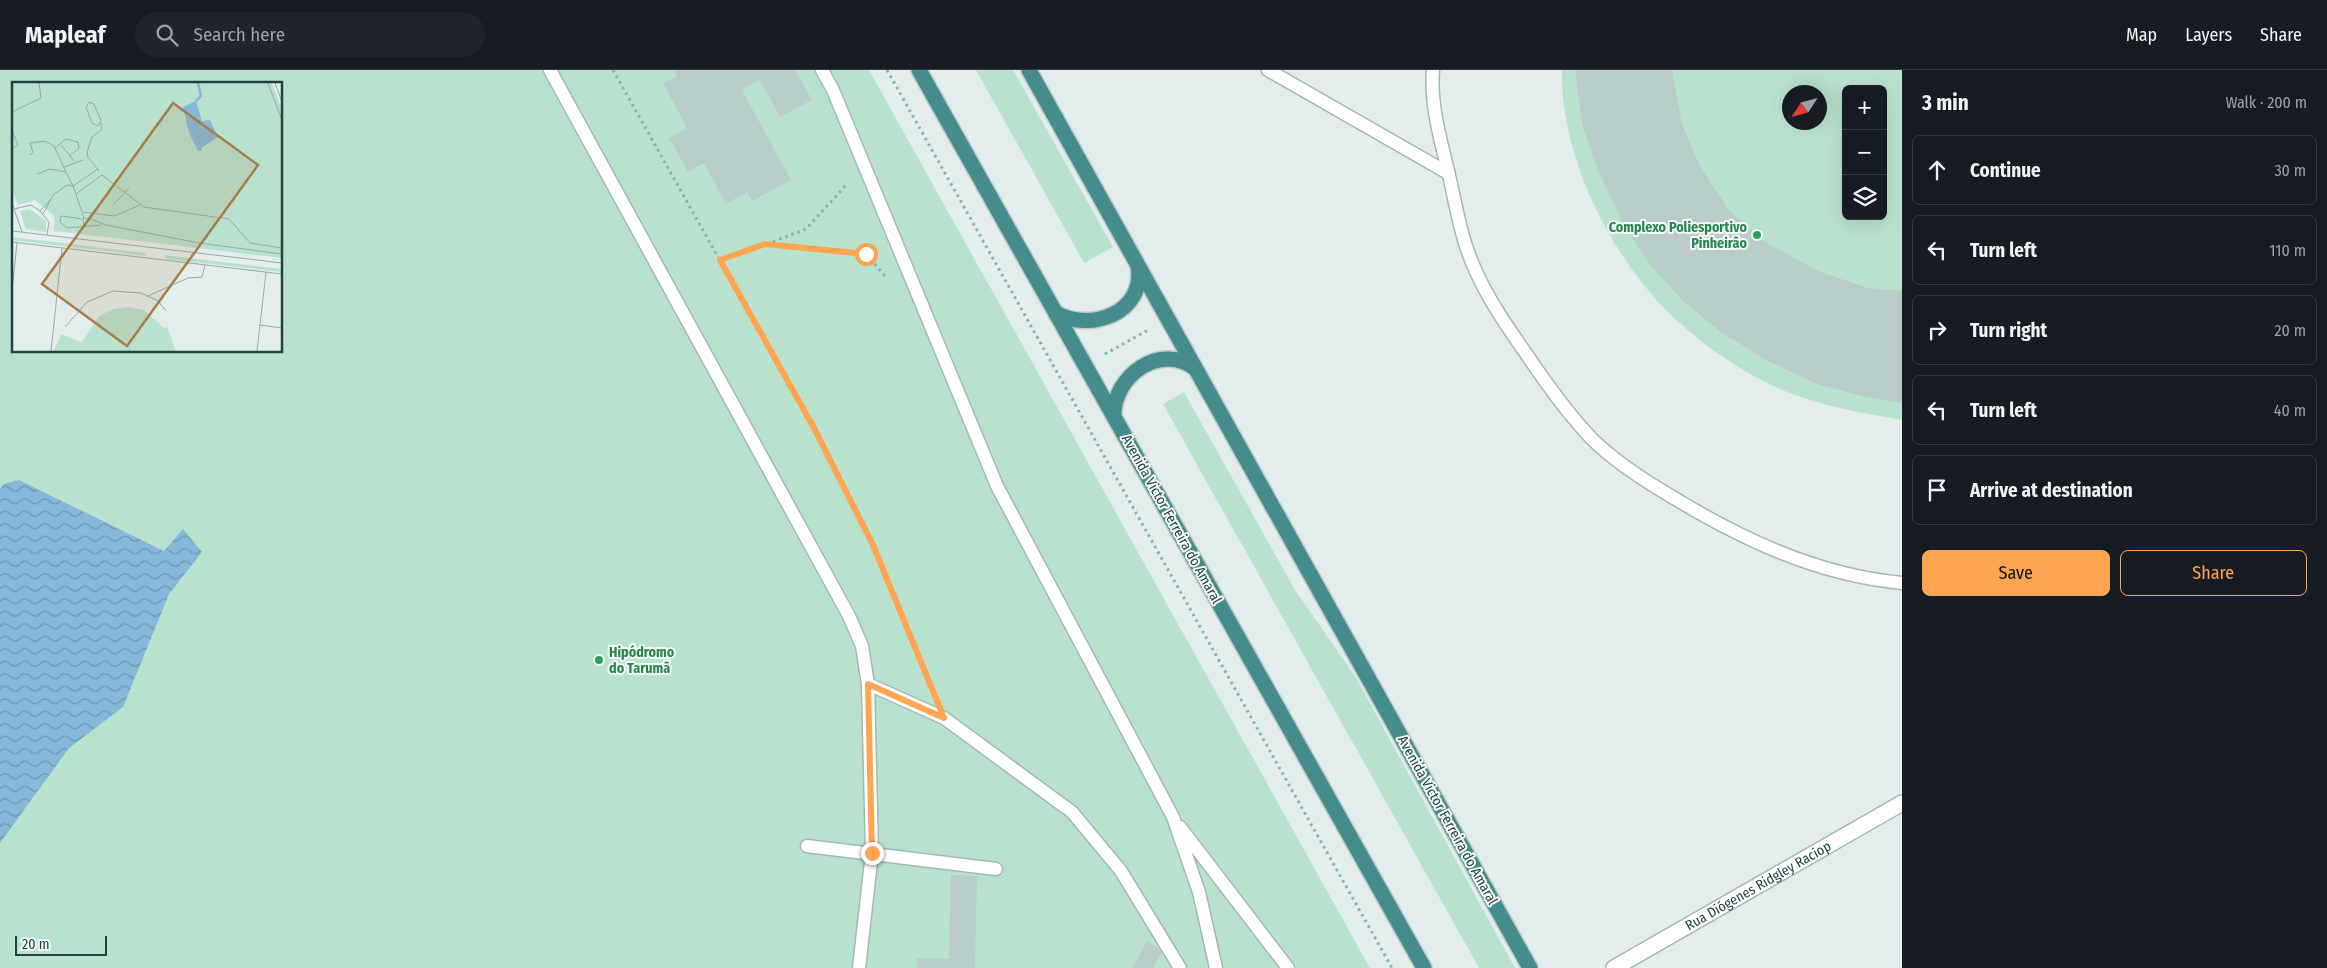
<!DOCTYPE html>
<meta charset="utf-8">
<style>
:root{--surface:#171b24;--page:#20242c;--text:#f1f3f6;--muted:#9ea1a6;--line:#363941;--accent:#ffa450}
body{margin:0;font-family:"Fira Sans Condensed",sans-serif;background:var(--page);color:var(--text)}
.controls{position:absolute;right:15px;top:15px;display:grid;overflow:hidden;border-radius:8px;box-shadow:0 5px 20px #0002}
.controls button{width:45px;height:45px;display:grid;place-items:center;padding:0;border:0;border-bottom:1px solid var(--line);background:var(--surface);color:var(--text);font:25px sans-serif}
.compass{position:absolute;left:1782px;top:15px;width:45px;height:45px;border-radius:50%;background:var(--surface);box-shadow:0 5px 20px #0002;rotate:234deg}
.scale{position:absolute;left:15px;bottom:12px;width:92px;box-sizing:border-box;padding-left:5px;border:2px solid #204241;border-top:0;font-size:14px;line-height:18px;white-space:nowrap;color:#204241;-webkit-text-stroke:4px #f4faf8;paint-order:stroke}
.stop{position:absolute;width:15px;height:15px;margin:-11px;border:4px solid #ffa450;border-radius:50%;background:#fff}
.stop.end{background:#ffa450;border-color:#fff;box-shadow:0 1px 5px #0008}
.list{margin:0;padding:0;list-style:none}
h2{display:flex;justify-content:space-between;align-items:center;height:65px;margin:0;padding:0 20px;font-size:21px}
h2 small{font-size:16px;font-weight:400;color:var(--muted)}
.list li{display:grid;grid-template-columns:32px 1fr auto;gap:15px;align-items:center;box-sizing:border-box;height:70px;margin:0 10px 10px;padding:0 10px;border:1px solid var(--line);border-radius:8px}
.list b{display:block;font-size:19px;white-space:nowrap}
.list em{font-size:16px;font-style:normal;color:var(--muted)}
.actions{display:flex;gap:10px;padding:15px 20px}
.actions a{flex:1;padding:11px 0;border:1px solid var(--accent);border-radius:8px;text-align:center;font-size:18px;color:var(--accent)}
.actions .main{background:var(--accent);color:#111}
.icon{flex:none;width:28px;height:28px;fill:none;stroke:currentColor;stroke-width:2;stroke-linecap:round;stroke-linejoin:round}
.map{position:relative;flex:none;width:1902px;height:898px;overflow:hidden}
header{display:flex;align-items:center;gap:30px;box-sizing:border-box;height:70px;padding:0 25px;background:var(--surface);border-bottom:1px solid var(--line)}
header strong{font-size:24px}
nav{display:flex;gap:28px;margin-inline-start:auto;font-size:18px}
.search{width:350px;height:45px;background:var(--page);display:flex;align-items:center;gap:12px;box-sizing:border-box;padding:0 18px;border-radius:28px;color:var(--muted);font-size:19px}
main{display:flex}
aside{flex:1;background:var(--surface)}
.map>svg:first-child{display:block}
.grass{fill:#b9e2ce;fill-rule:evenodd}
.water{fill:url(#water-waves)}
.building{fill:#baccc9}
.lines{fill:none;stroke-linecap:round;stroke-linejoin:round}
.service-casing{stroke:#a5b7b5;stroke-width:15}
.minor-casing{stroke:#a5b7b5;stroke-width:18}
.trunk-casing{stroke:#c1caca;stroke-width:18}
.path{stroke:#7fb5b1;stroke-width:3;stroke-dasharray:2.5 4;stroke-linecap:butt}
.service{stroke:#fff;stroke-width:12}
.minor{stroke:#fff;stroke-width:15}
.trunk{stroke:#458c8c;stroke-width:15}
.route{stroke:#ffa450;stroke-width:6}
.leisure-dot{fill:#2e9e5b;stroke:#f4faf8;stroke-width:2}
.labels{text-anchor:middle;stroke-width:4;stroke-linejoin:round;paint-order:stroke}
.leisure-label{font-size:14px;font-weight:bold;fill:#27864d;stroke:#f4faf8;text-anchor:end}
.street-label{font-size:14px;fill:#204241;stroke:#f4faf8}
.inset-river{fill:none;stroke:#85b8d9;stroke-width:2.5}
.inset-road{fill:none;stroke:#95a9a8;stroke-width:1}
.view{fill:#a67d4a;fill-opacity:0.15;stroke:#a67d4a;stroke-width:2.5}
.inset-edge{fill:none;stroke:#204241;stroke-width:2.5}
</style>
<header>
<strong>Mapleaf</strong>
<div class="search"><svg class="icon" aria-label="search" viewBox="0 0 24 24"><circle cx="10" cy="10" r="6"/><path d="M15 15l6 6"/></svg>Search here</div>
<nav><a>Map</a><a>Layers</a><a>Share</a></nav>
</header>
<main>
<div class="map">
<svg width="1902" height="898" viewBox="0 0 1902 898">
<defs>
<pattern id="water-waves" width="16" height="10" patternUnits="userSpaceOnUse" patternTransform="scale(1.25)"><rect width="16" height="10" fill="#85b8d9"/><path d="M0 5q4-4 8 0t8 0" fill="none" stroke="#6c97b2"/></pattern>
</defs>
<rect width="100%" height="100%" fill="#e3eeec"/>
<!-- grass -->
<path class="grass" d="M0 0H869L1370 898H0ZM14 14H281V281H14Z
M976 0H1013L1113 177 1084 193Z
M1562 0H1902V350C1857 342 1812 335 1771 315 1731 295 1692 268 1661 235 1606 176 1560 82 1562 0ZM1846 19H1883V146H1846ZM1790 22H1820V52H1790Z
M1184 322 1295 520 1355 606 1515 898H1479L1163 334Z"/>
<!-- water -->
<path class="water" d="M19 410 164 481 183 459 202 482 169 524 123 637 69 678 0 773V419L4 414Z"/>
<!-- building -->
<path class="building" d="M674 0H795L812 30 780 47 760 10 742 20 791 110 752 131 747 122 726 134 704 93 688 102 669 68 687 58 663 13 677 6Z
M1575 0H1672L1682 54 1700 96 1729 140 1765 172 1818 201 1868 218 1902 221V333L1866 327 1817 314 1764 289 1721 262 1684 232 1651 196 1623 153 1599 103 1582 54Z
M951 805 977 806 975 898H917V888L949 889Z
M1147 871 1162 881 1153 898H1132Z"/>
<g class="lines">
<!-- service casing -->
<g class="service-casing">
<path id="service" d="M550 0 849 546 862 576 868 614 872 783 859 898
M822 0 833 20 997 416 1173 747 1199 822 1216 898
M1268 0 1448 103
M1433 0C1430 35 1441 71 1449 105 1456 136 1461 168 1474 197 1488 230 1509 259 1529 288 1548 316 1568 344 1592 369 1614 391 1642 409 1669 425 1741 469 1817 505 1902 513
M868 614 944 648 1072 742 1121 801 1180 898
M1180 757 1288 898
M807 776 996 799"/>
</g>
<!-- minor casing -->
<g class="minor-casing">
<g id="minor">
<path id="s1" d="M1614 898 1902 733"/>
</g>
</g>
<!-- trunk casing -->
<g class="trunk-casing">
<path id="trunk" d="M919 0 1424 898
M1029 0 1530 898
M1056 243C1091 263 1146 242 1138 196
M1114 346C1113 306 1161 271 1196 299"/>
</g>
<!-- path -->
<path class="path" d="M613 0 814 358 873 475 931 617
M887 0 1392 898
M767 174 806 159 848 113
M720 190 765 174 866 184 885 206
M1105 284 1148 260"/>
<!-- service -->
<use href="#service" class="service"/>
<!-- minor -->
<use href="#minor" class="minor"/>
<!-- trunk -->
<use href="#trunk" class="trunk"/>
</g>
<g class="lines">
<!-- route -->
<path class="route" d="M866 184 765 174 720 190 814 358 873 475 944 648 868 614 872 783"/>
</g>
<!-- markers -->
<g class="leisure-dot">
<circle cx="1757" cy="165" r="5"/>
<circle cx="599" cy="590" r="5"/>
</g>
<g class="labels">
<!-- leisure labels -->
<g class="leisure-label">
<text x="1747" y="162">Complexo Poliesportivo<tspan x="1747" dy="16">Pinheirão</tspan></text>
<text x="609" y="587" text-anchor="start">Hipódromo<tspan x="609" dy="16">do Tarumã</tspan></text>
</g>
<!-- street labels -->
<g class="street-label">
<text transform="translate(1172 449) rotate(61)" y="5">Avenida Victor Ferreira do Amaral</text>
<text transform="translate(1448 750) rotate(61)" y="5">Avenida Victor Ferreira do Amaral</text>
<text dy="5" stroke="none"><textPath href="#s1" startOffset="166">Rua Diógenes Ridgley Raciop</textPath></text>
</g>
</g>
<!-- overview -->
<g transform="translate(12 12)">
<rect width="270" height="270" fill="#e3eeec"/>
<path d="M0 1H260L270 28V176L42 149V134L23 118 6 123 0 108ZM0 155 134 171V174L0 158ZM153 173 270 187V190L153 177ZM117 225 132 228 152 246 155 245 164 269H42L49 252 70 260 87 234 101 227Z" fill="#b9e2ce"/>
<path d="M18 127 34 139V150L14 147 8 129Z" fill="#b9e2ce"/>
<path d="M184 19 190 39 198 38 206 55 189 66 190 69H186L177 51 171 25Z" fill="#85b8d9"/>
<path class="inset-river" d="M184 19 189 14 186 1"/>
<path class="inset-road" d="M256 1 270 38M263 1 270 20M77 20 82 22 89 39 86 44 80 41 74 25ZM0 30 29 16 27 1M0 48 6 63 0 67M49 63 62 79M43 66 54 57 66 60 67 66 58 74M18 73 21 70 18 61 33 59 42 64 54 90M52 85 71 78M87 89 76 75 75 70 80 55 90 47 89 41M25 92 38 87 54 90 61 104 86 87M64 112 90 93 132 125 217 137 238 161 270 166M0 121 10 150M101 123 117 106M2 127 19 123 28 129 37 140 35 153M28 129 39 117M71 130 102 134 128 123M31 132 41 113 55 103 61 104 72 136M71 137 49 134 48 140 55 146 89 143M72 144 71 137 76 136 94 143 187 161 270 172M0 149 270 181M0 160 270 192M0 208 5 161M136 214 176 196 190 195 193 183M248 243 270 246M53 245 75 220 101 209 129 211 146 219 154 229M39 269 50 166M245 269 254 190"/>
<path class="view" d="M161 21 246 83 115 264 30 202Z"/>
<rect width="270" height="270" class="inset-edge"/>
</g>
</svg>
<div class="controls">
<button>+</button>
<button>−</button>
<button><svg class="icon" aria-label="layers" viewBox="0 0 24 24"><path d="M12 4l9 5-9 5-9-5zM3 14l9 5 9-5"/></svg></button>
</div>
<svg class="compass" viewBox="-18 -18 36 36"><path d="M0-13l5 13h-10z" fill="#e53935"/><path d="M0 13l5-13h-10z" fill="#9ea1a6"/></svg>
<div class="scale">20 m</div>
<div class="stop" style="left:866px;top:184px"></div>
<div class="stop end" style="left:872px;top:783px"></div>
</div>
<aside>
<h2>3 min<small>Walk · 200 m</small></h2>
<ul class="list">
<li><svg class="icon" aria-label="ahead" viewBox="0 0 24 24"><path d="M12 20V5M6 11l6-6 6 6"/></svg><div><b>Continue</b></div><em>30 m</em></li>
<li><svg class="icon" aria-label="left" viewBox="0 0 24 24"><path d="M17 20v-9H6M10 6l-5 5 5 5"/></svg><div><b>Turn left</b></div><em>110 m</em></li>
<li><svg class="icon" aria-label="right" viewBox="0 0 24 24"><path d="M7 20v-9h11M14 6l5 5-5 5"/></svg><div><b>Turn right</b></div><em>20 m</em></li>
<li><svg class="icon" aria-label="left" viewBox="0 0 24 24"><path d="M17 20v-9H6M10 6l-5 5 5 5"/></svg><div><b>Turn left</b></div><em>40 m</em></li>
<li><svg class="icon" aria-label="arrive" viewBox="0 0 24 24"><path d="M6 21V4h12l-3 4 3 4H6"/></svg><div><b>Arrive at destination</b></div></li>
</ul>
<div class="actions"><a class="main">Save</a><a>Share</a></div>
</aside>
</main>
